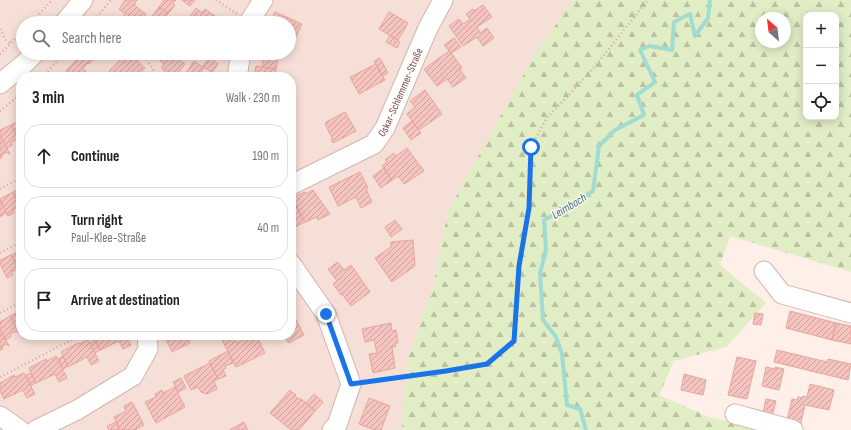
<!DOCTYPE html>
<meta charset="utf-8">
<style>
:root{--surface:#fff;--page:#f2f2f2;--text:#222;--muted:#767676;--line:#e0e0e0}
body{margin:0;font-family:"Sofia Sans Condensed",sans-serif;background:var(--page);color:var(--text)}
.controls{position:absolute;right:12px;top:12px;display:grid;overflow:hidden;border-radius:8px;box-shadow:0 2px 10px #0003}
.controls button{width:36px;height:36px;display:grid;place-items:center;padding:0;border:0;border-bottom:1px solid var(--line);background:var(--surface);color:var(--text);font:20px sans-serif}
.compass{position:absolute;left:755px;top:12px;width:36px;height:36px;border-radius:50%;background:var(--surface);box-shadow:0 2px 10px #0003;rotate:332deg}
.stop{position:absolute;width:12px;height:12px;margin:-9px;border:3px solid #1a73e8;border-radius:50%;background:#fff}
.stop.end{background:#1a73e8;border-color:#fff;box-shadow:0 1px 4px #0008}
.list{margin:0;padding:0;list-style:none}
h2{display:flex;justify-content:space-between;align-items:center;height:52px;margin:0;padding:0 16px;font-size:17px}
h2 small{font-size:13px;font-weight:400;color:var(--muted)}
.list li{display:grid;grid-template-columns:26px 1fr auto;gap:12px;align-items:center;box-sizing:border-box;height:64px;margin:0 8px 8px;padding:0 8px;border:1px solid var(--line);border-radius:16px}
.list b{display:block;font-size:15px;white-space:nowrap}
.list p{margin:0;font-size:13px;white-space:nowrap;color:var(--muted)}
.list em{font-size:13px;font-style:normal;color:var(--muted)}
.icon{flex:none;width:22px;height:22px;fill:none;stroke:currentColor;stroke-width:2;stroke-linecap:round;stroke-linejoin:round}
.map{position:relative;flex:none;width:851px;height:430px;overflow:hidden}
.search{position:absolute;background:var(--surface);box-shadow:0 2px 10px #0003;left:16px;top:16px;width:280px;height:44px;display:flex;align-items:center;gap:10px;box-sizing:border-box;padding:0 14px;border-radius:22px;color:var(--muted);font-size:15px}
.panel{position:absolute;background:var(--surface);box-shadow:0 2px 10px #0003;left:16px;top:72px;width:280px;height:268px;border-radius:16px}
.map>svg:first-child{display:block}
.residential{fill:#f6dfd6;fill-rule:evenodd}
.forest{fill:url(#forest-firs);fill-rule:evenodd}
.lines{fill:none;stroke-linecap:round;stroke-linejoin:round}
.stream{stroke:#a0dcd4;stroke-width:4}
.building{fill:url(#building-hatch);stroke:#e9a59d}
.minor-casing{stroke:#d4b5af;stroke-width:21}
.path{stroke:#dba6a0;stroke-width:2.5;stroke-dasharray:1 3;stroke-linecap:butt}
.minor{stroke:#fff;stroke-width:19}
.route{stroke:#1a73e8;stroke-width:5}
.labels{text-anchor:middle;stroke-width:3;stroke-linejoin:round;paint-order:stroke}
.street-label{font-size:11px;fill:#7a4d4a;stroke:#fff5f0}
.water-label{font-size:12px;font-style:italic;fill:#397971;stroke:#fff5f0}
</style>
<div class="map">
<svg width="851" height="430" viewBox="0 0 851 430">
<defs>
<pattern id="forest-firs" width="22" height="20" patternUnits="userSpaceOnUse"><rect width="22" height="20" fill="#e1edc5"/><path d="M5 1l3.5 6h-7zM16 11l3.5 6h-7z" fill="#bbc2a2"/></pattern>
<pattern id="building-hatch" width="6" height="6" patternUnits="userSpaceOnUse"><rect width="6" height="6" fill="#f5c4be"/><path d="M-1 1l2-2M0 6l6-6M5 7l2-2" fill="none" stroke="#cba19c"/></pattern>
</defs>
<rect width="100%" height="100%" fill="#feefe8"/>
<!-- residential -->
<path class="residential" d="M0 0H574L537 51 448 211 433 287 407 362 402 430H0ZM23 23H289V53H23ZM21 77H291V335H21Z"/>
<!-- forest -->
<path class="forest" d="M574 0H851V272L730 236 720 265 766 303 726 347 674 361 659 395 709 417 765 430H402L407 362 433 287 448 211 537 50ZM806 15H836V117H806ZM761 18H785V42H761Z"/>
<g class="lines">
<!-- stream -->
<path class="stream" d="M586 430 580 409 567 405 562 354 556 337 543 320 540 273 546 250 544 220 562 211 593 191 599 146 615 130 644 115 637 95 655 82 640 50 649 46 672 50 674 22 690 14 695 36 708 18 710 0"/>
</g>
<!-- building -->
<path class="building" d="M125 0H137L134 5 146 14 139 23H129L122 18 125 14 119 9Z
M164 0H176L173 3 175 5 168 14 159 7Z
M182 0H195L190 6Z
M483 5 492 17 477 27 480 33 487 28 494 38 483 46 477 37 463 46 449 26 459 19 463 24 470 19 466 14 473 9 474 11Z
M159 7 168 14 161 22 160 21 159 23H147Z
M196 8 202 13 205 9 219 19 216 23H185Z
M275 12 302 24 294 41 289 39V23H270Z
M389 12 408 23 398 40 379 29Z
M390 35 400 42 397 48 386 42Z
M454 38 461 47 451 53 444 45Z
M449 51H450L462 68 460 70 466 78 453 87 447 79 437 86 424 69Z
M85 53H90L95 58 89 64 88 63 83 68 87 73 84 76 85 77H71L66 71 81 55 82 56Z
M162 53H174L173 55 185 64 175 77H172L161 68 164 64 158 59Z
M206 53H220L214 61 218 64 212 73 203 66 210 56Z
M263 53H278L276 58 262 56Z
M125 55 131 61 134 57 145 68 137 77H134L130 73 127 77 122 72 118 77H105L110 72 109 71Z
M264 56 278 58 276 69 262 67Z
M380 58 388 73 382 76 374 61Z
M194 61 204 68 197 77 195 76V77H183Z
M376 64 385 80 359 94 350 77Z
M256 66 276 69 275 77H254Z
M425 90 442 114 419 130 407 114 415 107 410 101Z
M345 112 356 131 333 143 331 139 332 138 325 124H326V122Z
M21 120V140L20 141 11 125Z
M412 121 421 133 411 140 403 128Z
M11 125 20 141H19L18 139 11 142 12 145 7 148 0 135V130Z
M1 137 10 154H9L8 152 1 155 2 157 0 159V138Z
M407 148 424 171 404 184 398 176 392 180 382 166 387 162 385 160 394 153 396 156Z
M384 168 392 180 381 188 373 176Z
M360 172 368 188 366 189 372 202 361 208 356 197 338 206 329 187Z
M21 188V208L13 192Z
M313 190 330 214 318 220 317 217 305 222 292 198 305 192V194Z
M13 192 21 209 19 207 13 210 14 213 8 216 0 199Z
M0 199 8 216 6 213 0 217Z
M294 200 305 222 293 228 291 224V202Z
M395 220 402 229 391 237 385 227Z
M413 240 415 266 392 282 375 258 391 247V242Z
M21 250V270L20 271 11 255Z
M11 255 20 271 18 269 11 272 13 275 7 278 0 264V260Z
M338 262 344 270 351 265 370 292 351 306 342 294 341 295 333 284 337 281 328 269Z
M291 310 304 335 289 343 287 341 284 335H291Z
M21 311V332L19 333 10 316Z
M790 311 836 323 832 340 786 328Z
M755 313 763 314 761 325 753 324Z
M10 316 19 333H18L17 331 10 334 11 337 5 340 0 329V322Z
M391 323 392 331 396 330 398 343H395L396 346 392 347 395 368 373 373 369 354 377 353 374 340 365 342 362 329Z
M836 323 851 326V344L832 340Z
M0 329 9 346H8L7 344 2 346 3 349 0 350Z
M93 335H126L131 345 123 349 119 341 100 350Z
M164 335H186L190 343 172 352Z
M227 335H233L237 343 253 335H256L265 353 236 367 221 338Z
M88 340 99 361 91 365 87 357 68 367 61 352 78 343 79 344Z
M95 340 100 350 95 353 90 343Z
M777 350 827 362 828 359 851 364 848 380 774 362Z
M228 351 233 363 225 366 226 368 223 370 226 376 218 379 209 361Z
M56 356 67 378 59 382 55 374 36 383 29 368 46 359 47 361Z
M63 356 68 366 63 369 58 359Z
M737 357 756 361 747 399 728 395Z
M210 363 218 379 214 381 217 389 207 394 201 392 198 387 191 390 184 376Z
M766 367 775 369V367L784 369 779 390 762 386Z
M24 373 35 394 27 398 23 390 4 399 0 391V383L14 375 15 377Z
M31 373 36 383 31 385 26 375Z
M684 374 706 380 703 395 681 390Z
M181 378 186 388 178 392 173 382Z
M810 384 834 390 829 410 805 405 800 427 786 424 792 399 797 400 798 397 803 398V396L807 397Z
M175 387 185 407 156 423 145 402 156 397 155 394 162 390 163 393Z
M290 390 296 395 295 396 299 399 300 398 315 411 299 430H291L270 413Z
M314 394 323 402 315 411 306 403Z
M369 398 390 406 381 430H375L359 424Z
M766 399 776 401 772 416 763 413Z
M132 402 144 425 135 430H120L114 417 126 411 124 406Z
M116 422 120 430H109L107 426Z
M244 422 248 430H230L231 429Z"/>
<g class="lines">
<!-- minor casing -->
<g class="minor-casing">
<g id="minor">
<path d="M64 23 83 0"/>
<path d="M249 23 251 19 263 0"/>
<path d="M237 77 241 53"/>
<path d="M0 84 25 63 35 53"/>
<path id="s1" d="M291 185 374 144 385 128 428 28 443 0"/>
<path d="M291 264 326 314 351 384 337 425 332 430"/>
<path d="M764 271 782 294 851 313"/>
<path d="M735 414 793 430"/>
<path d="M0 416 20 430"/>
<path d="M36 430 77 410 133 376 148 349 147 335"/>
</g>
</g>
<!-- path -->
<path class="path" d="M216 0 237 14
M31 23 52 0
M92 23 111 0
M0 29 6 40 11 44
M142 53 158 77
M0 54 23 31
M42 77 65 53
M0 111 21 94
M0 189 21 178
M0 253 21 242
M0 313 21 302
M0 377 81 335
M365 382 446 371 487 365 514 341 519 267 529 208 531 147 546 119 591 71 648 0"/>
<!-- minor -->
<use href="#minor" class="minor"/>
</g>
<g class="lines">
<!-- route -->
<path class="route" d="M326 314 351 384 446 371 487 364 514 341 519 266 529 208 531 147"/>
</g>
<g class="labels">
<!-- street labels -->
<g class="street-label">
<text dy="4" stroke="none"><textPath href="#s1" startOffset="151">Oskar-Schlemmer-Straße</textPath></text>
</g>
<!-- water labels -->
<g class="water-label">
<text transform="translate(569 206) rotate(-31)" y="4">Leimbach</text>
</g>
</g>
</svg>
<div class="controls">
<button>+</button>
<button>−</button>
<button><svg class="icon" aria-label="locate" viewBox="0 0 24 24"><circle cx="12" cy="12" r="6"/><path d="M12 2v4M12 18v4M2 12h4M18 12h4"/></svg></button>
</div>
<svg class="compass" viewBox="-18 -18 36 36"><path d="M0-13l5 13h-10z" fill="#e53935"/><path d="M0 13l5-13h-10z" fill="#767676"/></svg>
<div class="stop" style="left:531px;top:147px"></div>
<div class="stop end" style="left:326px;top:314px"></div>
<div class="search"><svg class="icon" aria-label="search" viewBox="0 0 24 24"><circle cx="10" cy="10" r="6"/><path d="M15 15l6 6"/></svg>Search here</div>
<section class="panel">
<h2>3 min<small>Walk · 230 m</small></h2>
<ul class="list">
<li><svg class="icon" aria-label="ahead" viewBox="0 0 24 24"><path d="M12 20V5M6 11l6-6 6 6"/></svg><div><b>Continue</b></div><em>190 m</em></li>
<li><svg class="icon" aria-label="right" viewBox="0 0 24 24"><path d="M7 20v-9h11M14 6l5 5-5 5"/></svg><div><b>Turn right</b><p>Paul-Klee-Straße</p></div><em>40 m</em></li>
<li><svg class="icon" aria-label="arrive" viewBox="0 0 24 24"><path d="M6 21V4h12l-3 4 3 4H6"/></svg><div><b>Arrive at destination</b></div></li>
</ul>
</section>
</div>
